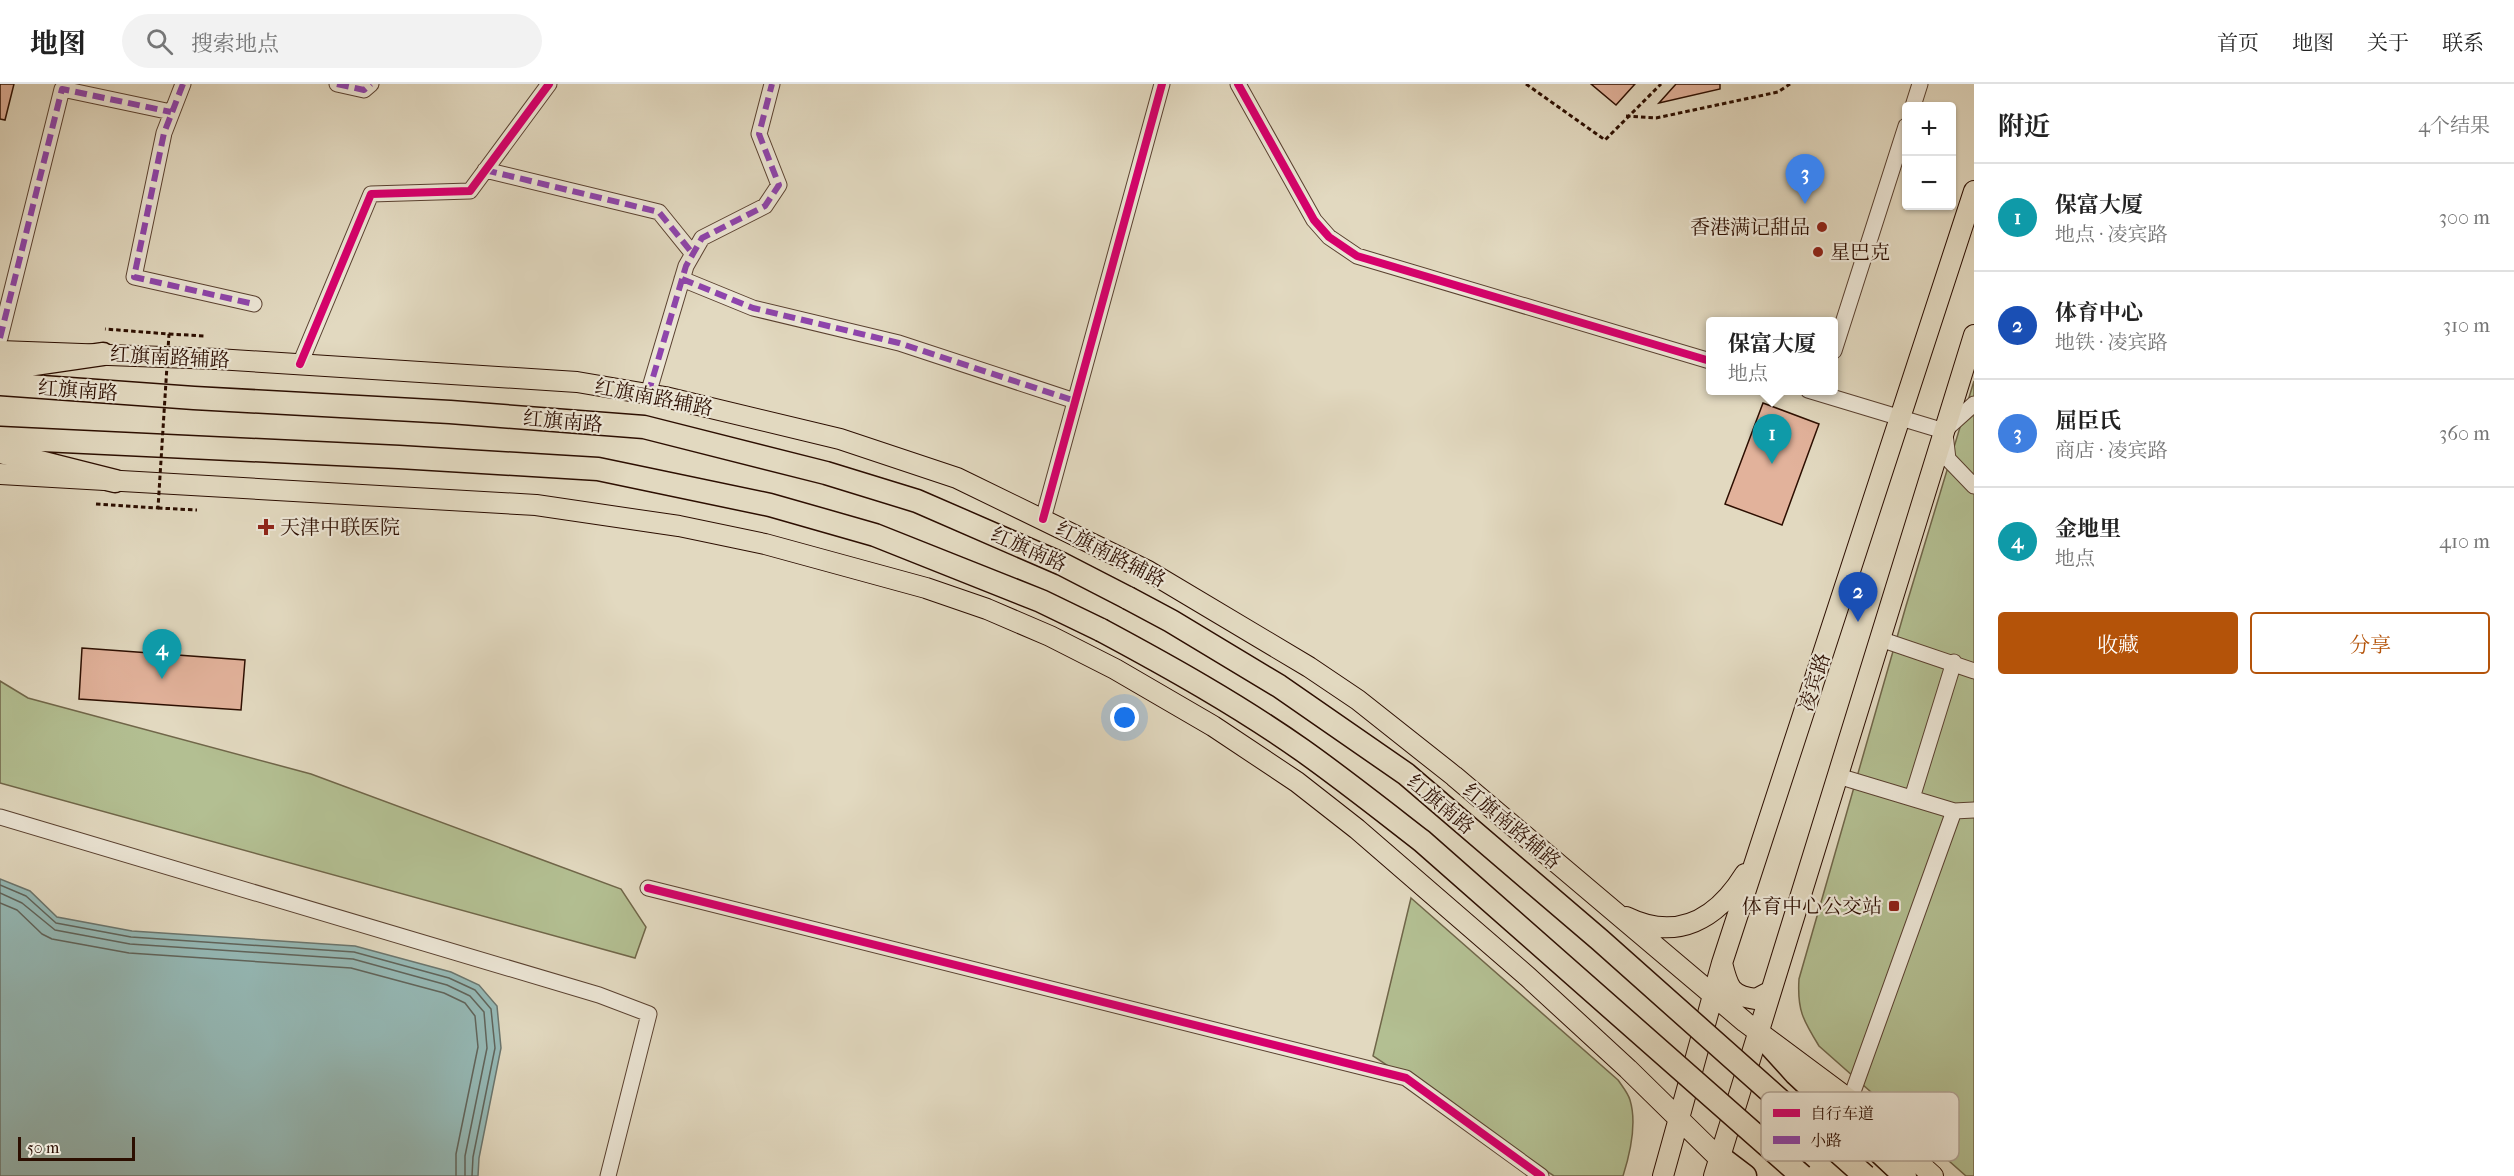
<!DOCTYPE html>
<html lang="zh">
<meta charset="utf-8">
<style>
:root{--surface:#fff;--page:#f2f2f2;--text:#222;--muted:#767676;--line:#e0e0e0;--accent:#b45309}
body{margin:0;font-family:"IM FELL French Canon","Noto Serif SC",serif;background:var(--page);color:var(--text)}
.controls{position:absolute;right:18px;top:18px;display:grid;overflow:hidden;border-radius:6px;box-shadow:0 2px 4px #0004}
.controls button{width:54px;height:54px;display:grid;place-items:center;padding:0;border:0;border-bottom:2px solid var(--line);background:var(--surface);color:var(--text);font:30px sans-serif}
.scale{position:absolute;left:18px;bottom:15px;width:117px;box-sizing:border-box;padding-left:6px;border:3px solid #2c0e00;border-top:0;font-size:16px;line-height:21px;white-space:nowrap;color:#2c0e00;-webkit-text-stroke:4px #ece6d6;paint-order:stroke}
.you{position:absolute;left:1125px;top:634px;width:21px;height:21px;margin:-15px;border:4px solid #fff;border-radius:50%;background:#1a73e8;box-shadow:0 0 0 9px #1a73e833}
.badge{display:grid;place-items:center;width:39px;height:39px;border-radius:50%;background:var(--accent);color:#fff;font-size:20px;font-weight:700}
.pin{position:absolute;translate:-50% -50px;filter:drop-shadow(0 2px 3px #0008)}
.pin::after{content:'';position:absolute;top:32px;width:21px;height:18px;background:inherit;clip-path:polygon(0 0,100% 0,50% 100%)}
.popup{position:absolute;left:1706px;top:233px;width:132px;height:78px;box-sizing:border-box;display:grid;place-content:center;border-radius:6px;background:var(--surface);filter:drop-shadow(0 2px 4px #0005);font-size:20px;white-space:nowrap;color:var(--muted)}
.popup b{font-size:22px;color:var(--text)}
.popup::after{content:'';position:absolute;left:50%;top:100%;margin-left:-12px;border:12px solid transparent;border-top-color:var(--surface)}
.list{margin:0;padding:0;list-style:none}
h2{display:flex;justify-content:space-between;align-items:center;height:78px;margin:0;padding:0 24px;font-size:26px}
h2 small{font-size:20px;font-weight:400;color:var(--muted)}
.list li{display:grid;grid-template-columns:39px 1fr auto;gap:18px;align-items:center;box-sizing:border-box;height:108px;padding:0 24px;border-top:2px solid var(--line)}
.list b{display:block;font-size:22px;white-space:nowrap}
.list p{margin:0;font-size:20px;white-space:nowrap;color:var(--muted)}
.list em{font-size:20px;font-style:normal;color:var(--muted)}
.actions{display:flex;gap:12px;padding:18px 24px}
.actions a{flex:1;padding:14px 0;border:2px solid var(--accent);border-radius:6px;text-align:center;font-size:21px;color:var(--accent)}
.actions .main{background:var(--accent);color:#fff}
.icon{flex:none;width:33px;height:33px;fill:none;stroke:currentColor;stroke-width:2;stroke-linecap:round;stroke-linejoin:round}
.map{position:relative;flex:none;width:1974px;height:1092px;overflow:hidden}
header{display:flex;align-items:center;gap:36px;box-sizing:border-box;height:84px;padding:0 30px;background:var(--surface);border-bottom:2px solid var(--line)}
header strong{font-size:28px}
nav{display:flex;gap:33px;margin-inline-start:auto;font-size:21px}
.search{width:420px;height:54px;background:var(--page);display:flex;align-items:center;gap:15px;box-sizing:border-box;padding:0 21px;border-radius:33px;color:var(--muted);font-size:22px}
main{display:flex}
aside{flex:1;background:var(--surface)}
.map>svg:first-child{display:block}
.green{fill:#b3bf92;stroke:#706649;stroke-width:1.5}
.water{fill:#95b9b6;stroke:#6b756d;stroke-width:1.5}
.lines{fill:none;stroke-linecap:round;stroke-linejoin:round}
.shore{stroke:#60645b;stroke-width:1.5}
.building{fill:#e2b29b;stroke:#2c0e00;stroke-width:1.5}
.minor-casing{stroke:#5a4130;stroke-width:17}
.major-casing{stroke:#2c0e00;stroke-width:22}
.highway-casing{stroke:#2c0e00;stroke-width:25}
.path{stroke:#2c0e00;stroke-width:3;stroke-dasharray:4.5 3;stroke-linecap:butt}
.minor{stroke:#ece6d6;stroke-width:15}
.major{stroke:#e2d9c0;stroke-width:20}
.highway{stroke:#e2d9c0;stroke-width:22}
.highway-bridge-casing{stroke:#2c0e00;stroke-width:25;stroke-linecap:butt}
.path-bridge{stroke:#2c0e00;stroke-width:3;stroke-dasharray:4.5 3;stroke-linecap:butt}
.highway-bridge{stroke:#e2d9c0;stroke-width:22}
.quiet{stroke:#8e44ad;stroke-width:6;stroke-dasharray:12 6;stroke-linecap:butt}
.cycleway-casing{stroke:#ece6d6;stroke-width:11}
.cycleway{stroke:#d6006c;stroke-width:8}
.poi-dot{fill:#8f2418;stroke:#ece6d6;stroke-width:2}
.labels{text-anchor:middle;stroke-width:4.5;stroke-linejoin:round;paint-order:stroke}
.poi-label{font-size:20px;fill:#2c0e00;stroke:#ece6d6;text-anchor:end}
.street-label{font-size:20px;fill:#2c0e00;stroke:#ece6d6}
.key{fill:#ece6d6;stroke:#b2a596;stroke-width:1.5}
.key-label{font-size:16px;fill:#2c0e00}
</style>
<header>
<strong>地图</strong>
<div class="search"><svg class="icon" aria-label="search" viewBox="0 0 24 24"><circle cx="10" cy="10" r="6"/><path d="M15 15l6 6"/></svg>搜索地点</div>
<nav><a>首页</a><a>地图</a><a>关于</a><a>联系</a></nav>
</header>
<main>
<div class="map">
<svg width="1974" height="1092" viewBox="0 0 1974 1092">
<rect width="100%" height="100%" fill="#e2d9c0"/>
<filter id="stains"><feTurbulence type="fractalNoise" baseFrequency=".00333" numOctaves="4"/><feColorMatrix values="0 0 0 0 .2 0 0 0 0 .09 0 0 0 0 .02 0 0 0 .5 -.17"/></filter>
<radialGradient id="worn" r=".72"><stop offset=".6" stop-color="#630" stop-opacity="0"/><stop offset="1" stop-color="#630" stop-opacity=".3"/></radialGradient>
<!-- green -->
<path class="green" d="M1974 297V1092H1966L1819 962C1803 936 1797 926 1799 895L1906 522Z
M0 597 28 614 311 690 621 805 646 843 635 874 0 699Z
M1411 814 1618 996C1622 1002 1628 1009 1630 1016 1637 1039 1630 1070 1623 1092H1554L1373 972Z"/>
<!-- water -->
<path class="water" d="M0 795 30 807 57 833 132 847 355 862 451 888 479 901 497 922 501 964 479 1074 478 1092H0Z"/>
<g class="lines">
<!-- shore -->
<path class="shore" d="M0 801 26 812 56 839 131 853 354 868 449 894 475 906 491 925 495 964 473 1073 472 1092
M0 809 22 819 55 846 130 860 353 875 447 901 470 912 484 928 487 964 465 1072V1092
M0 819 17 826 42 850 52 855 129 869 351 884 444 909 465 919 475 932 478 963 456 1070V1092"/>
</g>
<!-- building -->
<path class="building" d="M0 0H14L5 36 0 35Z
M1591 0H1635L1616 21Z
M1676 0H1720V5L1659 19Z
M1763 319 1819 340 1782 441 1725 420Z
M82 564 245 576 241 626 79 615Z"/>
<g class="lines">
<!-- minor casing -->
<g class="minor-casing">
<path id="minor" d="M183 0 164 49 134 193 254 220
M337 0 364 6 371 0
M1238 0 1314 136 1329 153 1357 172 1710 277
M1913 22 1920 0
M485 86 659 128 693 170
M682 195 753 224 899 259 1075 317
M0 254 62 5 171 28
M1834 267 1906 42
M300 280 371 110 470 107 549 0
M1808 306 1944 347
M648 310 686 182 702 154 765 122 779 101 759 50 772 0
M1944 347 1974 320
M1945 350 1948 375 1974 402
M1043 435 1162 0
M1880 555 1974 587
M1838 692 1954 727 1974 726
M1912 714 1954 578
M0 733 599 911 649 930 608 1092
M648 804 1406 994 1541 1092
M1850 1016 1954 727"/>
</g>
<!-- major casing -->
<g class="major-casing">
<path id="major" d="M0 267 217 275 577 298 665 313 840 355 957 394 1148 487 1309 583 1358 616 1454 692 1745 938 1850 1016 1933 1092
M0 390 536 421 679 442 765 460 926 504 987 525 1050 552 1115 585 1213 642 1297 698 1357 745 1528 893 1628 985 1730 1085
M1626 833C1677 858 1717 835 1745 790
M1722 879C1728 903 1730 912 1756 915L1771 907
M1663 1092 1722 879 1974 107
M1714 1092 1974 251"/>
</g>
<!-- highway casing -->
<g class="highway-casing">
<path id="highway" d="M0 285 103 270
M0 300 194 314 450 328 644 343 826 389 917 417 1062 480 1128 514
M0 354 399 373 598 385 770 421 875 451 1041 517 1101 546
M0 368 115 397
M1758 948 1796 990 1905 1092
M1720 1073 1745 1092"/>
</g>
<!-- path -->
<path class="path" d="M1526 0 1605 56 1661 0
M1626 32 1656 34 1778 8 1790 0
M169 250 204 252
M158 424 197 426"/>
<!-- minor -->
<use href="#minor" class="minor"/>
<!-- major -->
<use href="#major" class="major"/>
<!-- highway -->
<use href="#highway" class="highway"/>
<!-- highway-bridge casing -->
<g class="highway-bridge-casing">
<path id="highway-bridge" d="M1128 514 1171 537 1279 602 1406 690 1600 856 1865 1092
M1101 546C1170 583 1238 621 1302 666 1343 695 1382 726 1422 757L1802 1092"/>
</g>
<!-- path-bridge -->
<path class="path-bridge" d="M96 420 158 424 169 250 105 245"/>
<!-- highway-bridge -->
<use href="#highway-bridge" class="highway-bridge"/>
<!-- quiet -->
<path class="quiet" d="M183 0 164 49 134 193 254 220
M337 0 364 6 371 0
M485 86 659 128 693 170
M682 195 753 224 899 259 1075 317
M0 254 62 5 171 28
M648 310 686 182 702 154 765 122 779 101 759 50 772 0"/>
<!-- cycleway casing -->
<g class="cycleway-casing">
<path id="cycleway" d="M1238 0 1314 136 1329 153 1357 172 1710 277
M300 280 371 110 470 107 549 0
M1043 435 1162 0
M648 804 1406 994 1541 1092"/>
</g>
<!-- cycleway -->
<use href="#cycleway" class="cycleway"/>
</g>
<!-- markers -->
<g class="poi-dot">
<circle cx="1822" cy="143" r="6"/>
<circle cx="1818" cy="168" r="6"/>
<path d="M263 434h6v6h6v6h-6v6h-6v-6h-6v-6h6z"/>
<rect x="1888" y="816" width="12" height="12" rx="3"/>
</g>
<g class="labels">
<!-- poi labels -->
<g class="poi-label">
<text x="1810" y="150">香港满记甜品</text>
<text x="1830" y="175" text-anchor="start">星巴克</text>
<text x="280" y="450" text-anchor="start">天津中联医院</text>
<text x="1882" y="829">体育中心公交站</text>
</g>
<!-- street labels -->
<g class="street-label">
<text transform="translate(170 273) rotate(3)" y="7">红旗南路辅路</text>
<text transform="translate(78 306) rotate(4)" y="7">红旗南路</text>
<text transform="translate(654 313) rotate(11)" y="7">红旗南路辅路</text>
<text transform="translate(563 337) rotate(5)" y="7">红旗南路</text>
<text transform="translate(1029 465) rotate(24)" y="7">红旗南路</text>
<text transform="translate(1111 470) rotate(27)" y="7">红旗南路辅路</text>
<text transform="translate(1814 598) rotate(-72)" y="7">凌宾路</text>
<text transform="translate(1441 720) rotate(40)" y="7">红旗南路</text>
<text transform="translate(1512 742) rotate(40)" y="7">红旗南路辅路</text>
</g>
</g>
<!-- legend -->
<rect x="1761" y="1008" width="198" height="69" rx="9" class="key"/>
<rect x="1773" y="1025" width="27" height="8" fill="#d6006c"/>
<rect x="1773" y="1052" width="27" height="8" fill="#8e44ad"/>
<g class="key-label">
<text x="1810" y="1035">自行车道</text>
<text x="1810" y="1062">小路</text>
</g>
<rect width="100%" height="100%" filter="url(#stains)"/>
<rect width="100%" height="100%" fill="url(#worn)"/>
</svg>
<div class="controls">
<button>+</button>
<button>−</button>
</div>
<div class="scale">50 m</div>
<div class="you"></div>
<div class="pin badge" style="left:1772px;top:380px;background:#0f9aa8">1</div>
<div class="popup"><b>保富大厦</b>地点</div>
<div class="pin badge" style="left:1858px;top:538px;background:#1a4fb4">2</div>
<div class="pin badge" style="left:1805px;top:120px;background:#3f7fe0">3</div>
<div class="pin badge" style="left:162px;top:595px;background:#0f9aa8">4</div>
</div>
<aside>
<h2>附近<small>4个结果</small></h2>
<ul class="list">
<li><span class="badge" style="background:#0f9aa8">1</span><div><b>保富大厦</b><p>地点 · 凌宾路</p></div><em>300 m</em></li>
<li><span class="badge" style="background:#1a4fb4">2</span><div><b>体育中心</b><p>地铁 · 凌宾路</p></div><em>310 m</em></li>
<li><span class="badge" style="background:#3f7fe0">3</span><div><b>屈臣氏</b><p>商店 · 凌宾路</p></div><em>360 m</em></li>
<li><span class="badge" style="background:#0f9aa8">4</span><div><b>金地里</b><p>地点</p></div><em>410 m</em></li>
</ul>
<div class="actions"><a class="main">收藏</a><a>分享</a></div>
</aside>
</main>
